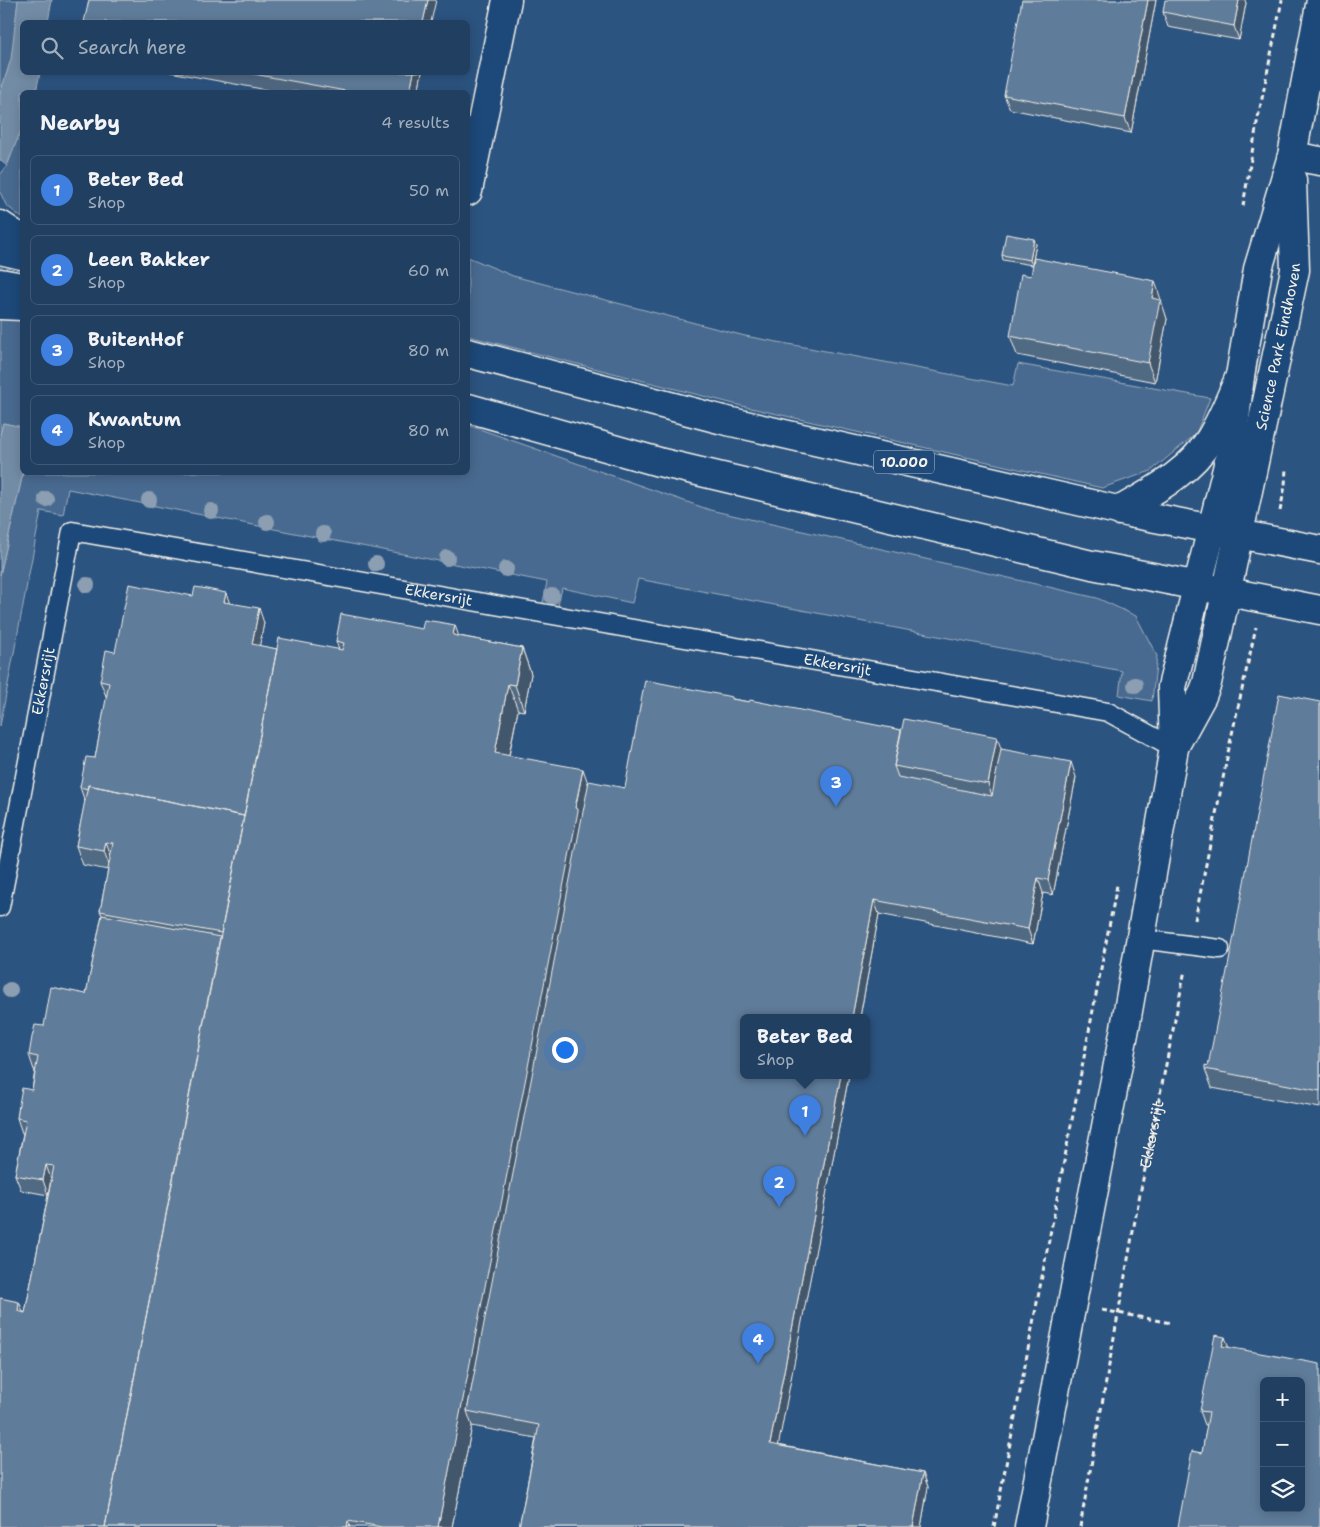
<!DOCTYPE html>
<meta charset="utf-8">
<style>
:root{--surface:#213f61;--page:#294667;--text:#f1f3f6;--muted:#a2afbd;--line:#3e5876;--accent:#d6ab8b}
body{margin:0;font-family:"Shantell Sans",sans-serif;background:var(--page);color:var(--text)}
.controls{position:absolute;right:15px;bottom:15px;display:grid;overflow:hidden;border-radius:8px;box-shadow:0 2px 12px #0003}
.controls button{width:45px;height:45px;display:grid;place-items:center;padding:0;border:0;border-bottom:1px solid var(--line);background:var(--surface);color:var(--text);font:25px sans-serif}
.you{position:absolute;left:564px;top:1049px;width:18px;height:18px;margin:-12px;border:4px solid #fff;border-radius:50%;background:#1a73e8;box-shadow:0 0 0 8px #1a73e833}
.badge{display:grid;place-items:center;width:32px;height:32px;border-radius:50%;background:var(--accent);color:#fff;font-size:16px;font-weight:700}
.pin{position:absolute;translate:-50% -41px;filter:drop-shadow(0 1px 2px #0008)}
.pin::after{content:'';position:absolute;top:26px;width:18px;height:15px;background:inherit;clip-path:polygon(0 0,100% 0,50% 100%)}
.popup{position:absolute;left:740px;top:1014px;width:130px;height:65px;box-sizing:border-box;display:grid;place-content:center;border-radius:8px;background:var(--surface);filter:drop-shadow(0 1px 4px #0005);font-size:16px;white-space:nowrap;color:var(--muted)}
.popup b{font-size:19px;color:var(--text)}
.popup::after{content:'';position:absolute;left:50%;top:100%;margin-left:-10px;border:10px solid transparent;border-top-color:var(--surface)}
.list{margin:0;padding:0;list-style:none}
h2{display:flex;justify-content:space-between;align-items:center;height:65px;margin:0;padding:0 20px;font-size:21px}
h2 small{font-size:16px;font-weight:400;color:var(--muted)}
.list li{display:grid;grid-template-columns:32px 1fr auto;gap:15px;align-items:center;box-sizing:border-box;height:70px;margin:0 10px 10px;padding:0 10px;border:1px solid var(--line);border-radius:8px}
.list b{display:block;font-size:19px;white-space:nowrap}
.list p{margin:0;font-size:16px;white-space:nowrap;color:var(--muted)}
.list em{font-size:16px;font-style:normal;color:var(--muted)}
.icon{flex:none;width:28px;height:28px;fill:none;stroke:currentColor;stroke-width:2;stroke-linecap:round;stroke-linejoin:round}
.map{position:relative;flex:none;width:1320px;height:1527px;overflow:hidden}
.search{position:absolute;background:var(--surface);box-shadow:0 2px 12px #0003;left:20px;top:20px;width:450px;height:55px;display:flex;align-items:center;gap:12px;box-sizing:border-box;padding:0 18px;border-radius:8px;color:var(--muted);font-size:19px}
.panel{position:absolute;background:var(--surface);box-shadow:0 2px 12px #0003;left:20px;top:90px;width:450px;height:385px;border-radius:8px}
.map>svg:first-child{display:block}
.green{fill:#496b90;stroke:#9eaebc}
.water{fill:#738ca6;stroke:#a7b4c0}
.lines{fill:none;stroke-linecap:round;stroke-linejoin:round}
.service-casing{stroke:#f4f1e8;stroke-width:21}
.minor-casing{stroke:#f4f1e8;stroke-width:31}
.secondary-casing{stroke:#f4f1e8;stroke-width:31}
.trunk-casing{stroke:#f4f1e8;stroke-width:31}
.motorway-casing{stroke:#f4f1e8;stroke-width:31}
.path{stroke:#f4f1e8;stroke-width:3;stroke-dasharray:5 4;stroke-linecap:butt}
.service{stroke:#1f4a7a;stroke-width:18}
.minor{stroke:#1f4a7a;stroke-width:28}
.secondary{stroke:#1f4a7a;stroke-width:28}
.trunk{stroke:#1f4a7a;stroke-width:28}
.motorway{stroke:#1f4a7a;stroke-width:28}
.tree{fill:#8c9fb2}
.wall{fill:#516a84;stroke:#f4f1e8}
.shaded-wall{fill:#42566c;stroke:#f4f1e8}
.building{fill:#5e7b9a;stroke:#f4f1e8;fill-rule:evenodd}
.labels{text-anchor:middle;stroke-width:5;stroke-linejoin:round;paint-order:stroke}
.shield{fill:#1f4a7a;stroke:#b4bfc7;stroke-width:1}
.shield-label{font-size:14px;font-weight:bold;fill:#f4f1e8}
.street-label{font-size:15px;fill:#f4f1e8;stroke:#1f4a7a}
</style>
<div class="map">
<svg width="1320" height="1527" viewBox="0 0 1320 1527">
<rect width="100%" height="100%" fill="#2c5481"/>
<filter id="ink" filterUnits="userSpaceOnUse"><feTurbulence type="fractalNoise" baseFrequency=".02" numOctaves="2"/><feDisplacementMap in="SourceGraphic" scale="10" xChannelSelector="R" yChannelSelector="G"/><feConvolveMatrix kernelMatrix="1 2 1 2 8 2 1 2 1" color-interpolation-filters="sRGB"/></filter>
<g filter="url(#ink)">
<!-- green -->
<path class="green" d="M0 0H18L12 59 0 94Z
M22 127V218L6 205 0 192V175L7 166Z
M468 257 513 276 745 336 1013 386 1018 364 1210 398 1196 434 1151 471 1102 488 742 406 468 336Z
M12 317 22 318V427L3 423 0 435V320Z
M468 425 710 510 1097 598 1136 616 1157 656 1152 701 1119 695 1122 671 638 579 632 603 562 588 557 610 542 608 547 582 68 489 63 515 41 511 0 726V575L23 473 468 472Z"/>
<!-- water -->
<path class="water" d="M18 0H52L48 22H22V72L40 73 36 92H22V127L7 166 0 160V94L11 59Z
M3 423 22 427 23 473 0 575V435Z"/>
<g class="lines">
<!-- service casing -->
<g class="service-casing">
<g id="service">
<path id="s2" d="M0 907 72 531 1108 712 1174 748"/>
<path d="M1140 939 1220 949"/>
</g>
</g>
<!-- minor casing -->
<g class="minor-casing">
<g id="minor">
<path d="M1292 156 1320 161"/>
<path d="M468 191 507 0"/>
<path id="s3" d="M1174 747 1202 696 1207 683 1295 270 1292 180"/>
<path d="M1029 1527 1125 1028 1174 748 1172 687 1231 453 1240 376 1258 269 1292 156 1320 5"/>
</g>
</g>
<!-- secondary casing -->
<g class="secondary-casing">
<path id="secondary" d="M0 283 22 287
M0 305 22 306
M468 408 659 462 1092 565 1320 610
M1135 514 1320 550"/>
</g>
<!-- trunk casing -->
<g class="trunk-casing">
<path id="trunk" d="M0 250 22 255
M468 353 723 420 1135 514
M1119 511C1153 491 1189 473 1210 439 1222 420 1231 397 1240 376"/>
</g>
<!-- motorway casing -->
<g class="motorway-casing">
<path id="motorway" d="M0 225 12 233 22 238"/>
</g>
<!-- path -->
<g class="path">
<path d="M1243 206 1257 123 1282 0"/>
<path d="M1280 511 1285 486 1286 468"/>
<path d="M1195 920 1230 743 1256 627"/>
<path d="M1102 1310 1171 1323"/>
<path d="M994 1527 1117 885"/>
<path id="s1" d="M1080 1527 1137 1209 1185 970"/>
</g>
<!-- service -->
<use href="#service" class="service"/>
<!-- minor -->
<use href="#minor" class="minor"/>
<!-- secondary -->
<use href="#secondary" class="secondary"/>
<!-- trunk -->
<use href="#trunk" class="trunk"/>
<!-- motorway -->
<use href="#motorway" class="motorway"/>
</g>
<!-- trees -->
<g class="tree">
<circle cx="46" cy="499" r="8"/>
<circle cx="149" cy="500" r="8"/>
<circle cx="211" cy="511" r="8"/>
<circle cx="267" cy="522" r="8"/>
<circle cx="323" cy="534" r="8"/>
<circle cx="447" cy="558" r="8"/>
<circle cx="376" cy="564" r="8"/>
<circle cx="506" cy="569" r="8"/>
<circle cx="87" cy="585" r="8"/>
<circle cx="552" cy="596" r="8"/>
<circle cx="1135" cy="685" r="8"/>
<circle cx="10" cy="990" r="8"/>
</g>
<!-- wall -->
<path class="wall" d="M1156 0 1131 133 1010 109 1004 95Z
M1246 3 1239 40 1168 27 1163 12Z
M170 72H422L418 92H278Z
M1036 244 1032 265 1003 260 1002 255Z
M1162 300 1161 302 1167 319 1155 382 1017 355 1010 336Z
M230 603 264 623 259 646 277 649 339 650 336 641 459 636 522 648 531 674 524 711 518 710 509 756 589 786 625 788 733 699 1001 749 1076 777 1053 895 1043 893 1033 944 879 914 860 1017H744V1075H849L778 1445 923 1473 928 1487 921 1527H519L536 1438 472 1426 452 1527H0L19 1302 23 1312 25 1313 48 1195 21 1190 15 1175 23 1133H22L17 1118 32 1090 35 1070H34L29 1055 44 1026 86 994 102 915 100 911 108 870 83 865 76 846 85 802 80 787 95 758 107 696H106L100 681Z
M1320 702V1108L1212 1088 1205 1069 1208 1066Z
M1225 1337 1202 1453 1207 1425H1205L1200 1411Z"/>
<!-- shaded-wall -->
<path class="shaded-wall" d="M428 0H436L431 22H423Z
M1148 0H1156L1131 133 1125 118Z
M1239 0H1245L1246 3 1239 40 1234 26Z
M414 72H422L418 92H410Z
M1034 239 1036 244 1032 265 1030 260Z
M1155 281 1167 319 1155 382 1148 363 1152 298Z
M226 593 231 607 224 602Z
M259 608 264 623 257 659 252 644Z
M455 625 464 652 453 635Z
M522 648 531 674 524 711 515 685Z
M508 684 518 710 504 779 495 753Z
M997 737 1006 763 997 810 988 784Z
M1071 762 1076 777 1053 895 1048 880Z
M583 769 592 795 467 1411 472 1426 452 1527H438Z
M106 842 112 860 111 870 104 851Z
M1038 878 1043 893 1033 944 1028 929Z
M874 900 879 914 860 1017H852Z
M841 1075H849L776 1458 770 1444Z
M46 1165 51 1179 48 1195 43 1180Z
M19 1302 25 1317 18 1311Z
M1225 1337 1230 1351 1222 1346Z
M923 1473 928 1487 921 1527H913Z
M348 1521 350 1527H347Z"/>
<!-- building -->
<path class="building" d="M89 0H428L423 22H84Z
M1022 0H1148L1125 118 1004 95Z
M1165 0H1239L1234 26 1163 12Z
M243 72H414L410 92H351Z
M1006 234 1034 239 1030 260 1002 255Z
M1034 258 1155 281 1152 298 1160 300 1148 363 1010 336 1021 274 1031 276Z
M129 584 193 596 195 587 207 589 226 593 224 602 259 608 252 644 277 649 244 816 88 785V789L80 787 86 757 95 758 109 683 100 681 103 667 106 650 115 652Z
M341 614 422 629 424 620 438 622 455 625 453 635 522 648 515 685 508 684 495 753 583 769 575 808 578 809V811L438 1527H382L348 1521 347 1527H105L279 638 342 650 344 643 336 641Z
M645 680 732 697V699L749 702 750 700 901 730 894 766 898 777 992 796 1001 749 1071 762 1048 880 1038 878 1028 929 874 900 852 1017H744V1075H841L770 1444 923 1473 913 1527H519L539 1425 467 1411 589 781 625 788Z
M1279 694 1320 702V1091L1205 1069V1065L1208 1066 1234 936Z
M904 719 997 737 988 784 894 766Z
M88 785 244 816 221 933 100 911 113 843 106 842 104 851 76 846Z
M102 915 220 937 105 1527H0V1298L19 1302 18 1311 25 1313 54 1166 46 1165 43 1180 15 1175 26 1120 17 1118 19 1104 22 1088 32 1090 38 1057 29 1055 32 1037 35 1025 44 1026 51 987 86 994Z
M1215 1335 1225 1337 1222 1346 1320 1364V1527H1178L1192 1451 1202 1453 1209 1412 1200 1411ZM1264 1381H1301V1508H1264Z"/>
</g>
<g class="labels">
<!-- shield labels -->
<rect class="shield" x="874" y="450.5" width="60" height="23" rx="4"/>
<g class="shield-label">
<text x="904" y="467">10.000</text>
</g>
<!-- street labels -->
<g class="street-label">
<text dy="5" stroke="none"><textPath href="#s3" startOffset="416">Science Park Eindhoven</textPath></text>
<text dy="5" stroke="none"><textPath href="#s2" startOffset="755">Ekkersrijt</textPath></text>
<text dy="5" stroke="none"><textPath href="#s2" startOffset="1160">Ekkersrijt</textPath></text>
<text dy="5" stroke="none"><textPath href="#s2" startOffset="230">Ekkersrijt</textPath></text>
<text dy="5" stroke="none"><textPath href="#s1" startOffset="399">Ekkersrijt</textPath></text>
</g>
</g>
</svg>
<div class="controls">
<button>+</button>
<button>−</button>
<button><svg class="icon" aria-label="layers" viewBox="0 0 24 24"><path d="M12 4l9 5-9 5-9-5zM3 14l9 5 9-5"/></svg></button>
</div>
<div class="you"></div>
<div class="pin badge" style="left:805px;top:1136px;background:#3f7fe0">1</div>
<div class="popup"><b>Beter Bed</b>Shop</div>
<div class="pin badge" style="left:779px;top:1207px;background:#3f7fe0">2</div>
<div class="pin badge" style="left:836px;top:807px;background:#3f7fe0">3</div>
<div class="pin badge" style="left:758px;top:1364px;background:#3f7fe0">4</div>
<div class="search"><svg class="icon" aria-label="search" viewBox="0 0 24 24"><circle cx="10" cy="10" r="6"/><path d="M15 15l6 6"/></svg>Search here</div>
<section class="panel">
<h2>Nearby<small>4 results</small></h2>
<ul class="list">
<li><span class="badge" style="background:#3f7fe0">1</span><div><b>Beter Bed</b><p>Shop</p></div><em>50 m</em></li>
<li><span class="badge" style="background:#3f7fe0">2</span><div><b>Leen Bakker</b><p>Shop</p></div><em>60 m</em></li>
<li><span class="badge" style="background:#3f7fe0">3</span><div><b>BuitenHof</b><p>Shop</p></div><em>80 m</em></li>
<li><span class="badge" style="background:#3f7fe0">4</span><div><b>Kwantum</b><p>Shop</p></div><em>80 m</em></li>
</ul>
</section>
</div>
